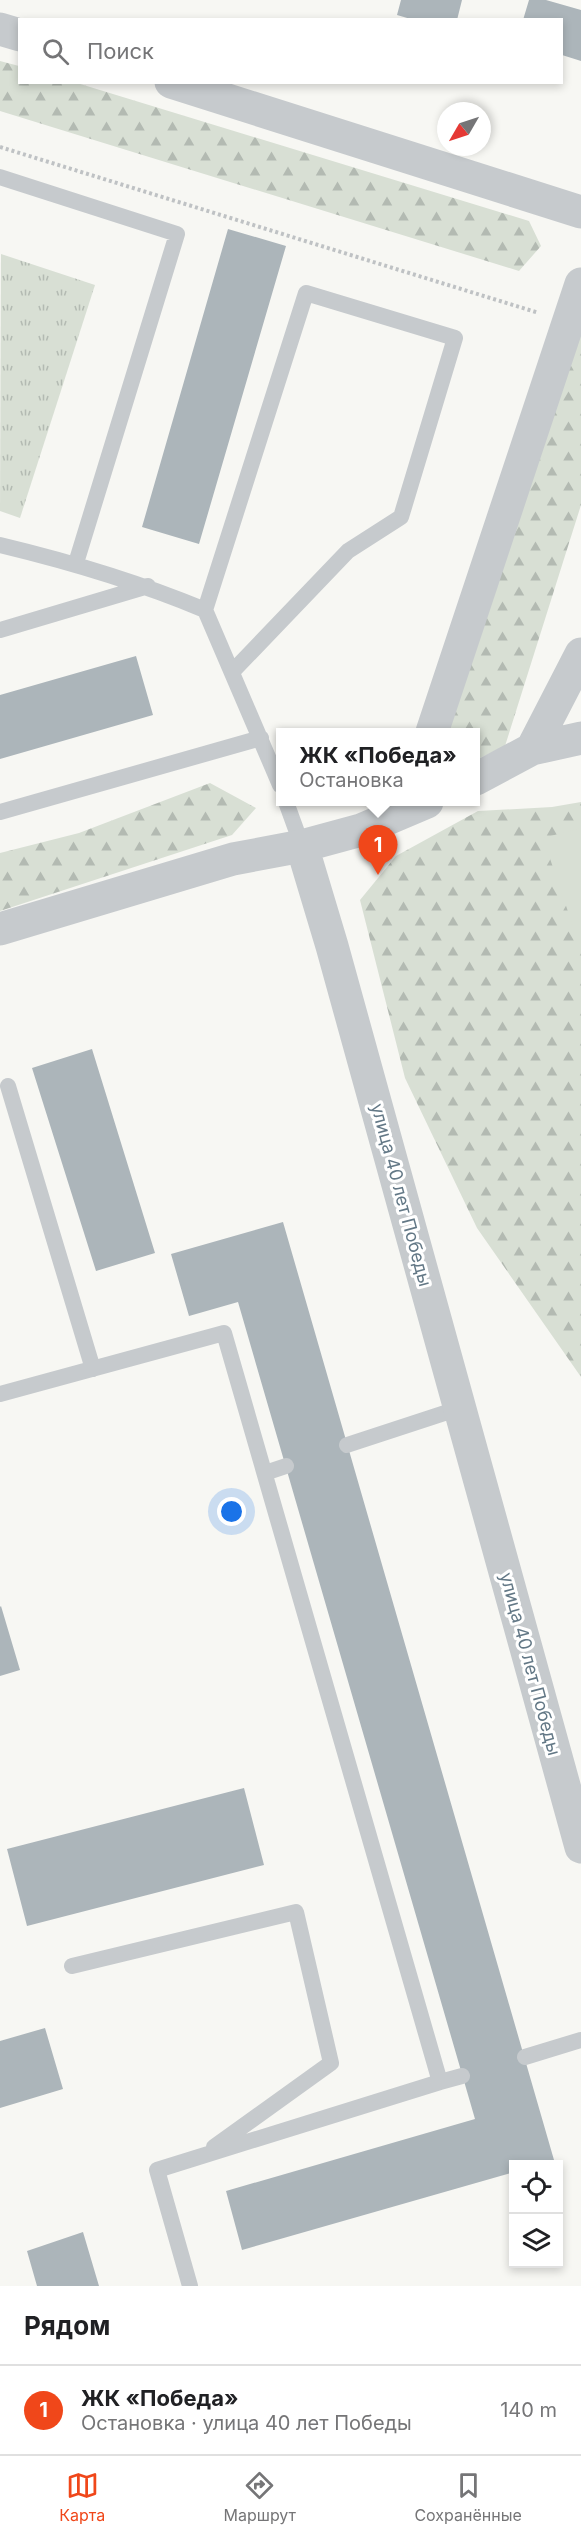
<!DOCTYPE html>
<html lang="ru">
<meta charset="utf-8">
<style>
:root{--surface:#fff;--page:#f2f2f2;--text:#202124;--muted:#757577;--line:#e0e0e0;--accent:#f0471a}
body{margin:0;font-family:Inter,sans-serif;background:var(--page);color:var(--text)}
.controls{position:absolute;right:18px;bottom:18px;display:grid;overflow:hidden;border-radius:0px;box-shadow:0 3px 9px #0003}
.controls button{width:54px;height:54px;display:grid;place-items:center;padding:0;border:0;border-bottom:2px solid var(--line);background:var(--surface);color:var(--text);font:30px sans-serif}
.compass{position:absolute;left:437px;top:102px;width:54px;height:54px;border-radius:50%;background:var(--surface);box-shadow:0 3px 9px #0003;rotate:231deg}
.you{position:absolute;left:232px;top:1512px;width:21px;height:21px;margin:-15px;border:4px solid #fff;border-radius:50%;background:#1a73e8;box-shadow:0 0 0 9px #1a73e833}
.badge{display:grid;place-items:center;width:39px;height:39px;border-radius:50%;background:var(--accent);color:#fff;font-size:20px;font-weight:700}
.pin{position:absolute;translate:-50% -50px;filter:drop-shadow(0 2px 3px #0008)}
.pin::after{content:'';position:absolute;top:32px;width:21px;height:18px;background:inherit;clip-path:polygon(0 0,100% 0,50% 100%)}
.popup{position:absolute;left:276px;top:728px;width:204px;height:78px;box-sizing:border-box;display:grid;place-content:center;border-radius:0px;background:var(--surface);filter:drop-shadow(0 2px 4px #0005);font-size:20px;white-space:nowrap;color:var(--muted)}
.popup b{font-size:22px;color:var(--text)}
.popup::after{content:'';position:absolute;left:50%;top:100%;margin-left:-12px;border:12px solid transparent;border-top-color:var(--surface)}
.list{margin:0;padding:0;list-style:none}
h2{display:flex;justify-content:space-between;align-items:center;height:78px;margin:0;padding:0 24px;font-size:26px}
h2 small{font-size:20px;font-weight:400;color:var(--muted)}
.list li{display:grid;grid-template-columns:39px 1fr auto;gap:18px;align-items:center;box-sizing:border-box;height:90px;padding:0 24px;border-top:2px solid var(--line)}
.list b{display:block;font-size:22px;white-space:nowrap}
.list p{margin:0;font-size:20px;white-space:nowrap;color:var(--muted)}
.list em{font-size:20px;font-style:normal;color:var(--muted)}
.icon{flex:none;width:33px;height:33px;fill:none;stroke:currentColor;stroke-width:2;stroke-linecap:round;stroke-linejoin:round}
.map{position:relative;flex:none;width:581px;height:2286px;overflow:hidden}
.search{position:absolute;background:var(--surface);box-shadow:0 3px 9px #0003;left:18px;right:18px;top:18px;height:66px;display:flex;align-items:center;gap:15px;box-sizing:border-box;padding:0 21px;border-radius:0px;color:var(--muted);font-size:22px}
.sheet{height:168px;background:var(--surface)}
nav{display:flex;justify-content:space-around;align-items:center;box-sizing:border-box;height:84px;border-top:2px solid var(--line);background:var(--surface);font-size:16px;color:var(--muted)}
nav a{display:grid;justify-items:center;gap:3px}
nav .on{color:var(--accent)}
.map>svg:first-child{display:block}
.forest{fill:url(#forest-firs)}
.park{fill:url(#park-tufts)}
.garden{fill:#d8dfd4}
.building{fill:#acb5ba}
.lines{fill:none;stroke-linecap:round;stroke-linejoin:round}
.path{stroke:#bfc2c4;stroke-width:4;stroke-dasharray:3 3;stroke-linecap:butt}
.lane{stroke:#c6cacd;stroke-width:16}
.street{stroke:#c6cacd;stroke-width:33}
.labels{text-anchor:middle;stroke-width:6;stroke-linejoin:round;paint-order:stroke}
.street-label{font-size:18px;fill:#637886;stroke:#fff}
</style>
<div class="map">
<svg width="581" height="2286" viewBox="0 0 581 2286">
<defs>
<pattern id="forest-firs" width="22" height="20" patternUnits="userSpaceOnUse" patternTransform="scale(1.5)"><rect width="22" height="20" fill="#d8dfd4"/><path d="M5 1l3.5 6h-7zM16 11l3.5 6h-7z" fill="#b3bab2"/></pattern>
<pattern id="park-tufts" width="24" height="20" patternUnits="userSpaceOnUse" patternTransform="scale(1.5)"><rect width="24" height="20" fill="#d8dfd4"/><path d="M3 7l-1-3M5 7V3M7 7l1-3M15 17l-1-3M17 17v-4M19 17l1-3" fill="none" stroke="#b3bab2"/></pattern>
</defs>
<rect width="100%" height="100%" fill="#f7f7f3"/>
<!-- forest -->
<path class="forest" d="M0 61 19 66 20 82 77 83 529 221 541 246 519 271 0 111Z
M581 313V505L505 746 476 760V732H445Z
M210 783 256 808 232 835 0 911V853L79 833Z
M581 802V1377L477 1228 405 1078 360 900 396 856 478 811 552 807Z"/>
<!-- park -->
<path class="park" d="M1 254 95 285 20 518 0 511Z"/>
<!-- garden -->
<path class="garden" d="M581 828V950L543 838Z"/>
<!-- building -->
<path class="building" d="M401 0H462L457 20H414L397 15Z
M529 0H546L581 10V61L562 55V20H523Z
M228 229 286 246 199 544 142 527Z
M136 656 153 715 0 759V695Z
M92 1049 155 1253 96 1271 32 1068Z
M283 1222 554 2160 538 2164H514V2172L242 2250 226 2191 475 2119 238 1302 189 1316 171 1254Z
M1 1606 20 1670 0 1676V1607Z
M244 1788 264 1865 27 1926 7 1849Z
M45 2028 63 2089 0 2108V2041Z
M83 2232 99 2286H37L27 2251Z"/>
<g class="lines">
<!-- path -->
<path class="path" d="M0 147 539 313"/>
<!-- lane -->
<path class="lane" d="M0 177 177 234 76 563
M0 545C71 562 138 582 205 610L280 785
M205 610 306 293 455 338 401 517 348 551 233 671
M0 630 148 586
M286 802 302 846
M0 812 261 738
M8 1086 93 1369
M0 1394 224 1333 440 2082 157 2170 190 2286
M347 1445 460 1408
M265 1473 286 1466
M72 1966 296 1912 331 2063 214 2147
M525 2057 581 2040
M440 2082 462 2076"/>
<!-- street -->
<path class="street" d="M0 29 20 35
M171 82 581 212
M432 732 581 284
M532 749 581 654
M476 779 532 749 581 738
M302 846 332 946 581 1847
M0 929 233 859 302 846 361 830 427 802"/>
</g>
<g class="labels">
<!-- street labels -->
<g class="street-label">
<text transform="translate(401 1195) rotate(75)" y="6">улица 40 лет Победы</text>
<text transform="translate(530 1664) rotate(75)" y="6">улица 40 лет Победы</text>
</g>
</g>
</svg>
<div class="controls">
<button><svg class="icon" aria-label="locate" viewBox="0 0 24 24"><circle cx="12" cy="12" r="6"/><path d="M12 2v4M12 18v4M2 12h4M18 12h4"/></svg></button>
<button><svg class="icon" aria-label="layers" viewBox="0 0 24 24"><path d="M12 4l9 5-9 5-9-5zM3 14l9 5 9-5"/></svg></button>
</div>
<svg class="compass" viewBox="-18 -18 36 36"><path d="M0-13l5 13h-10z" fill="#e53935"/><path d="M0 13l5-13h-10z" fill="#757577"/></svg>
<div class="you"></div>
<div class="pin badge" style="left:378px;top:875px">1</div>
<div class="popup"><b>ЖК «Победа»</b>Остановка</div>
<div class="search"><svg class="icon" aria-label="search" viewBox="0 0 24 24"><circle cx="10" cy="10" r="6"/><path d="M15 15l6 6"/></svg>Поиск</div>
</div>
<section class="sheet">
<h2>Рядом<small></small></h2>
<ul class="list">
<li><span class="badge">1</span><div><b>ЖК «Победа»</b><p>Остановка · улица 40 лет Победы</p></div><em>140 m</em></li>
</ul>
</section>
<nav>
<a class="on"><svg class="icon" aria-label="map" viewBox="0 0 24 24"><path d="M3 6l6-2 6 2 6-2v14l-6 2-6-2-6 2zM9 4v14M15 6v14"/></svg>Карта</a>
<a><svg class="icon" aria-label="directions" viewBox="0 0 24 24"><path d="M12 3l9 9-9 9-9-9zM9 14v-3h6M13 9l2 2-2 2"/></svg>Маршрут</a>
<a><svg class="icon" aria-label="saved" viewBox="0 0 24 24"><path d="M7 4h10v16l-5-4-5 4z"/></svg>Сохранённые</a>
</nav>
